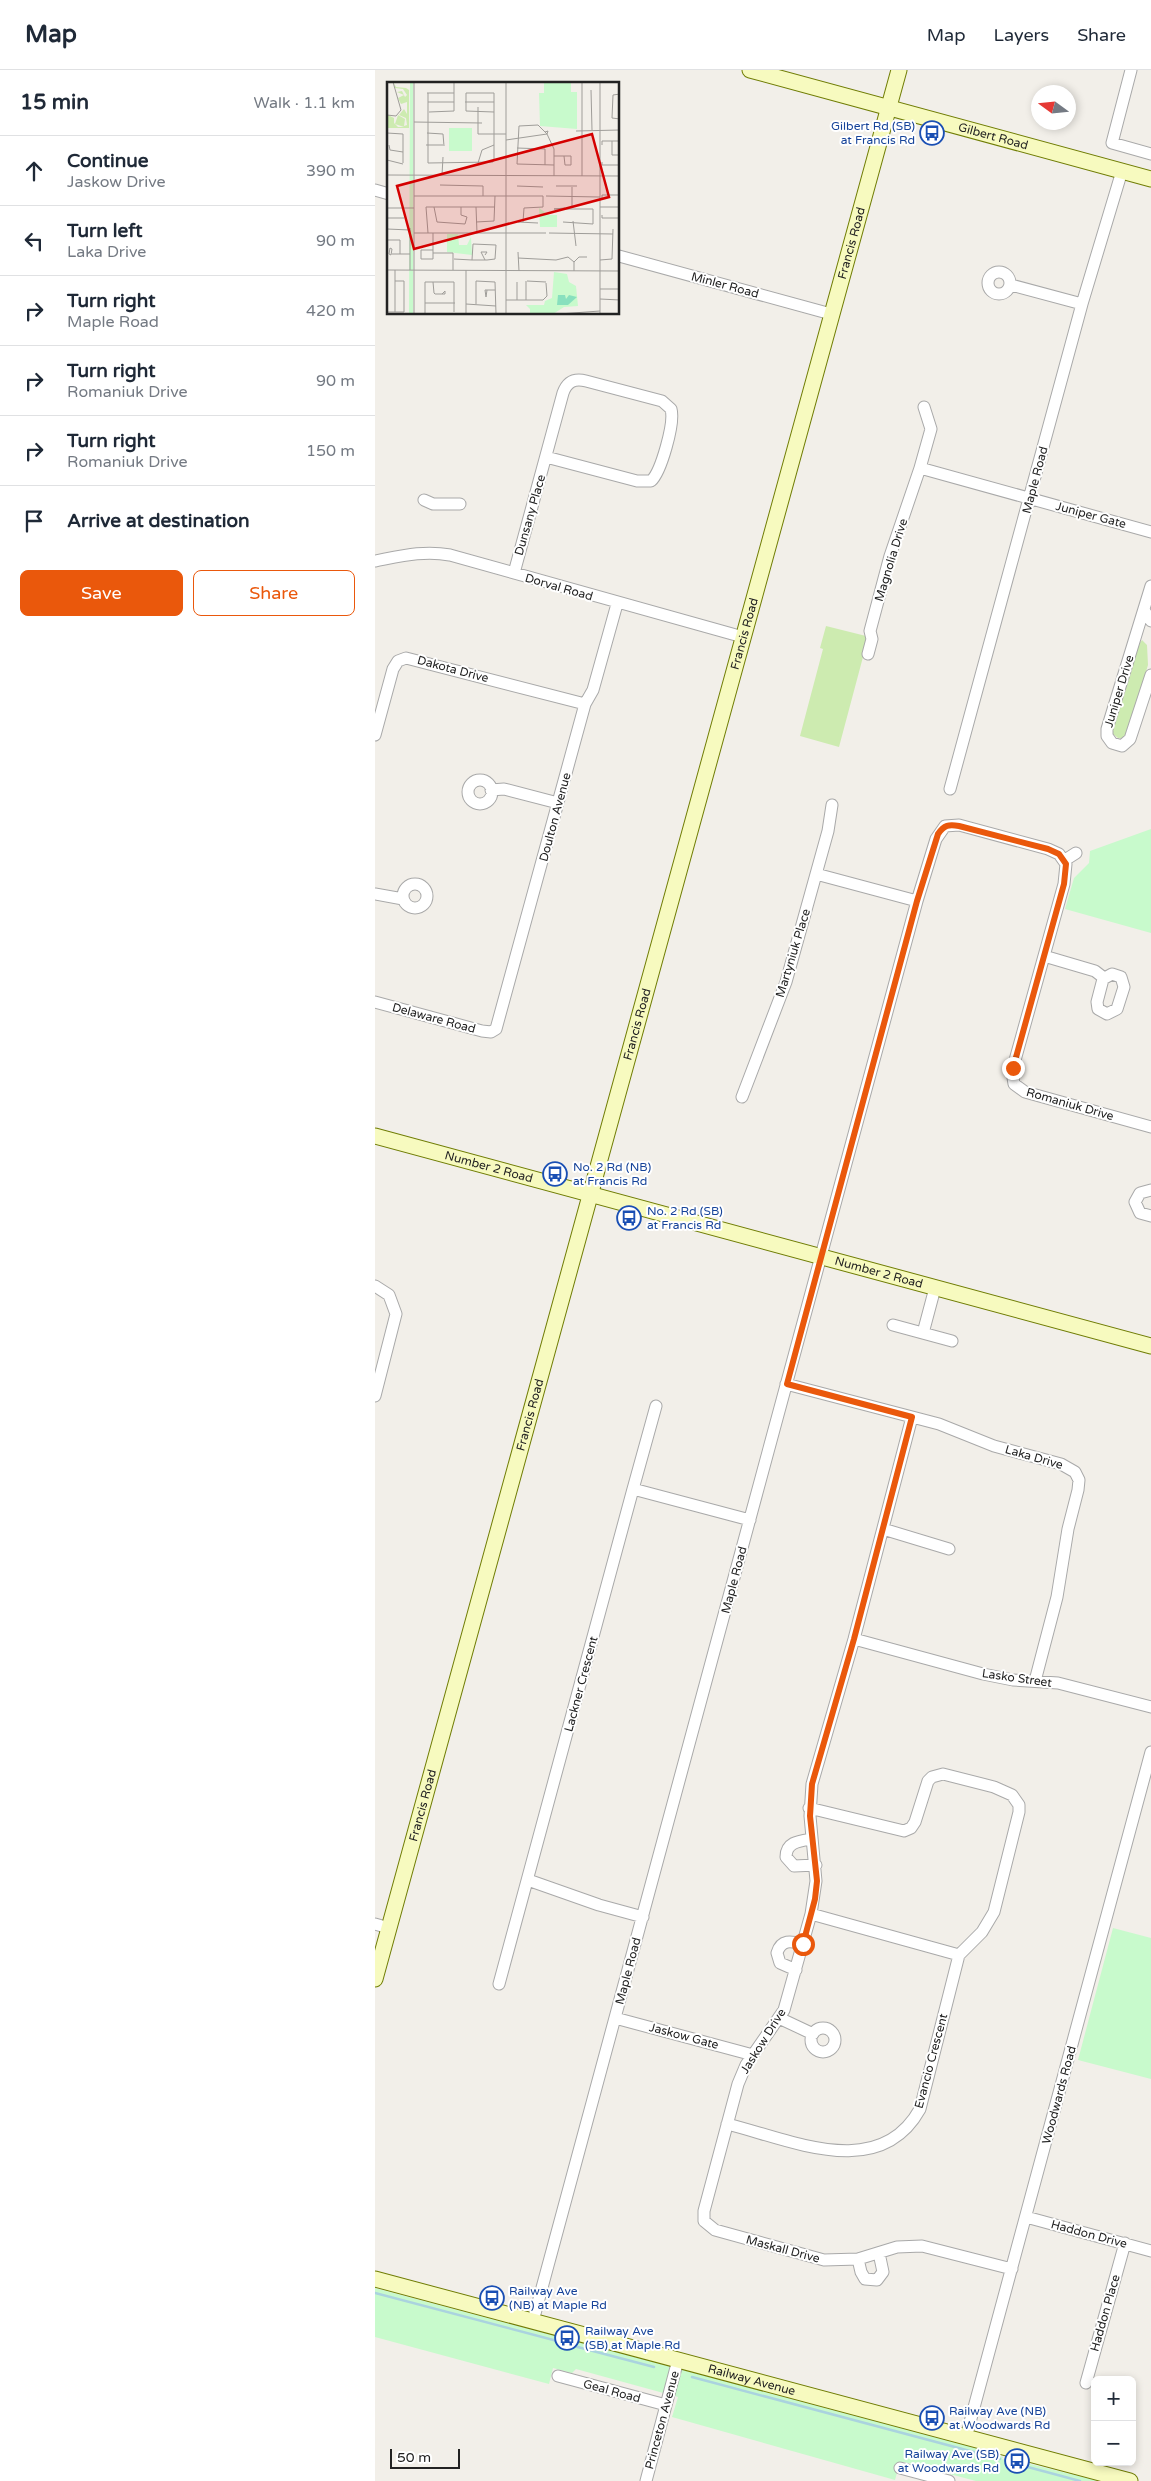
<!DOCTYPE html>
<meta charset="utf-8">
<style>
:root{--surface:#fff;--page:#f6f6f7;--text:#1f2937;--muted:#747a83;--line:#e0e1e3;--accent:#ea580c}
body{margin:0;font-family:"Varela Round",sans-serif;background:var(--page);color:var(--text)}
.controls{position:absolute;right:15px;bottom:15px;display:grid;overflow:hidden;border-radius:8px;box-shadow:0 2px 8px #0003}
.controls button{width:45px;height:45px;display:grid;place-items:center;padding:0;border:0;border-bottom:1px solid var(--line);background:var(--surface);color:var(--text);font:25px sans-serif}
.compass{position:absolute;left:656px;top:15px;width:45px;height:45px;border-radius:50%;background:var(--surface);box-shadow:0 2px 8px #0003;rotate:285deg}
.scale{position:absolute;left:15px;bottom:12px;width:70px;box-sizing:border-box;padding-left:5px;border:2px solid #222;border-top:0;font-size:14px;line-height:18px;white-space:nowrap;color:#222;-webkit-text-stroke:4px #fff;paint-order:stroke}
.stop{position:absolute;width:15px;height:15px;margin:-11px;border:4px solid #ea580c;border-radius:50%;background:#fff}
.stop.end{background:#ea580c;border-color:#fff;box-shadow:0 1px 5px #0008}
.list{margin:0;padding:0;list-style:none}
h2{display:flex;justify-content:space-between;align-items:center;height:65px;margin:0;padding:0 20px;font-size:21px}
h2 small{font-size:16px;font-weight:400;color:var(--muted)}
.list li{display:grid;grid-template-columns:32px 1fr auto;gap:15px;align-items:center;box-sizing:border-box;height:70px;padding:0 20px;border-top:1px solid var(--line)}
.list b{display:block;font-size:19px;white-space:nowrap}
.list p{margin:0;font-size:16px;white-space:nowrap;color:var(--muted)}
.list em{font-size:16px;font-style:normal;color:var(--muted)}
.actions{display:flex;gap:10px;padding:15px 20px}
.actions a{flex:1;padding:11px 0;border:1px solid var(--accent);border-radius:8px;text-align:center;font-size:18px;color:var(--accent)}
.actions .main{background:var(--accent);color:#fff}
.icon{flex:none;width:28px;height:28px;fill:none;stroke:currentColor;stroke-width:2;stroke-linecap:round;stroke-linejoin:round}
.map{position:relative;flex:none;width:776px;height:2411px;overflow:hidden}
header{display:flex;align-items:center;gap:30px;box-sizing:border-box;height:70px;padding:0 25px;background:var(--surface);border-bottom:1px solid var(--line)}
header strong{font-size:24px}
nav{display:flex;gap:28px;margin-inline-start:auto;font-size:18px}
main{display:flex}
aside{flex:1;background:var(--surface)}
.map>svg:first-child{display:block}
.grass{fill:#cdebb0}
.park{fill:#c8facc}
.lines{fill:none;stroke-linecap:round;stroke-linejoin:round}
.stream{stroke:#aad3df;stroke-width:2.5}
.street-casing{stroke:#a9a9a9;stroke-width:13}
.secondary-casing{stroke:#707d05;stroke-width:17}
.street{stroke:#fff;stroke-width:11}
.secondary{stroke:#f7fabf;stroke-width:15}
.route{stroke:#ea580c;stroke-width:6}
.labels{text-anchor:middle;stroke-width:4;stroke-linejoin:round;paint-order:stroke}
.transit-label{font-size:12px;fill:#164399;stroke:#fff;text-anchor:start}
.street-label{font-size:12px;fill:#222;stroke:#fff}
.inset-road{fill:none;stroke:#9f9d99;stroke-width:1}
.view{fill:#d40000;fill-opacity:0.15;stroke:#d40000;stroke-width:2.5}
.inset-edge{fill:none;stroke:#222;stroke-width:2.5}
</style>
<header>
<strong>Map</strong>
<nav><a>Map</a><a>Layers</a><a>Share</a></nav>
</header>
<main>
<aside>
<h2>15 min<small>Walk · 1.1 km</small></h2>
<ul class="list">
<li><svg class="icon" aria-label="ahead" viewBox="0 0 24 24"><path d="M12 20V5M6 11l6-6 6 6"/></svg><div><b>Continue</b><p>Jaskow Drive</p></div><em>390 m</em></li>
<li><svg class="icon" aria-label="left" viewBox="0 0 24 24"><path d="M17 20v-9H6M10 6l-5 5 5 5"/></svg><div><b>Turn left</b><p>Laka Drive</p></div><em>90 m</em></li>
<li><svg class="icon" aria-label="right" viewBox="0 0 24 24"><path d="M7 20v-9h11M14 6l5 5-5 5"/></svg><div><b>Turn right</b><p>Maple Road</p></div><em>420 m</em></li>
<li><svg class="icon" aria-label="right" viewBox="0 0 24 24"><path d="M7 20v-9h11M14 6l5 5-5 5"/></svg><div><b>Turn right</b><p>Romaniuk Drive</p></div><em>90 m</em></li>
<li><svg class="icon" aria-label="right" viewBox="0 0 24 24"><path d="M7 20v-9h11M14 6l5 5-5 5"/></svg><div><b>Turn right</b><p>Romaniuk Drive</p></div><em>150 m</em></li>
<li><svg class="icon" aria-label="arrive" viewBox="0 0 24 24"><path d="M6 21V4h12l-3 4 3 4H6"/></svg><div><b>Arrive at destination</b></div></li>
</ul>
<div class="actions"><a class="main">Save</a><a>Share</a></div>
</aside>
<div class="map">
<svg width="776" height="2411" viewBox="0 0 776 2411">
<rect width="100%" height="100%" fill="#f2efe9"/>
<!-- grass -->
<path class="grass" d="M451 556 491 566 492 572 464 677 425 666 448 579 445 578Z
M767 570 772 575 773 595 752 663 748 668H743L738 664V659L764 574Z"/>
<!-- park -->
<path class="park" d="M776 759V863L690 839 699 808 714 793 715 781Z
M738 1858 776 1868V2009L703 1990Z
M0 2218 600 2378 628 2387 627 2389 635 2391V2393L646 2396 647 2392 724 2411H601L529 2392H525L520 2410 297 2347 303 2327 201 2299 197 2303 178 2298 174 2314 0 2267Z"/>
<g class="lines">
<!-- stream -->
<path class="stream" d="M0 2223 186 2272
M195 2275 279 2297
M317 2307 625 2389
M649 2396 705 2411"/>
<!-- street casing -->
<g class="street-casing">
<path id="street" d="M756 0 737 73 776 84
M0 120 14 124
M244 186 456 244
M613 213a11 11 0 1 1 22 0a11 11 0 1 1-22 0Z
M636 215 707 234
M545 398 776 462
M49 430 58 434H85
M0 491C26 486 49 480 75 485L368 567
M139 503 188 323C192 312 199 308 211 311L287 331 296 339C300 353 286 402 276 411H262L171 387
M776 516 732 659V666L737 673 747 676 755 669 776 605
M769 540 776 551
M493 584 497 569 495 561 515 486 545 398 556 359 549 337
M0 665 18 599 23 591 31 588 210 634
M93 722a12 12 0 1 1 24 0a12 12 0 1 1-24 0Z
M575 719 707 234 747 101
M116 720 129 719 183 733
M690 790 701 783
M441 804 542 831
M28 826a12 12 0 1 1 24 0a12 12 0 1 1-24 0Z
M0 824 28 829
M669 886 720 901 729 908
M737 904 746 907 749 917 742 939 732 944 723 939 722 932 728 909Z
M0 932 107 961 116 962 121 959 210 634 218 620 242 534
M367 1027 411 912 453 761 457 735
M776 1120 765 1123 760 1132 765 1143 776 1146
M0 1216 14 1225 21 1244 0 1326
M518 1255 577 1271
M548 1263 560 1218
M411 1314 564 1354 619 1376 686 1394 700 1402 704 1410 703 1420 693 1459 682 1527 660 1611
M258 1419 281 1336
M508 1459 574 1479
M479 1569 608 1604 638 1610 683 1613 776 1637
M437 1769C424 1771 411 1772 411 1787L419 1796 441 1795
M153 1810 224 1835 268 1847
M436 1844 584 1885
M0 1854 14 1858
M421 1900 405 1893 402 1883C406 1869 416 1871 428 1874
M124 1914 258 1419 375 1450
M240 1948 378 1985
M404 1948 438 1964
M436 1970a12 12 0 1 1 24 0a12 12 0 1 1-24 0Z
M352 2054C414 2069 504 2113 545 2039L584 1885 607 1862 619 1842 644 1742V1735L637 1725 619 1717 568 1704 557 1707 553 1711 540 1752 536 1758 529 1761 434 1738
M651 2147 776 2181
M329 2151V2141L363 2014 371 1995 409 1940 436 1844 441 1811 435 1746 437 1714 479 1569 537 1347
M329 2151 340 2160 449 2190 483 2189 522 2177 547 2176 637 2199
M483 2189 486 2202 490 2209 502 2210 508 2202 504 2183
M158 2251 542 831 561 769 570 756 584 755 673 779 684 784 691 794 689 814 637 1001 639 1014 650 1022 776 1057
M183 2306 291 2335
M711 2313 750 2173
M591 2367 776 1682
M525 2398 574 2411
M271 2411 303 2290"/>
</g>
<!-- secondary casing -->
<g class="secondary-casing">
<g id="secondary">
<path id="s1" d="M375 0 776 109"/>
<path id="s2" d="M0 1066 776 1276"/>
<path id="s3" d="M0 1909 524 0"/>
<path id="s4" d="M0 2209 755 2411"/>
</g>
</g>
<!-- street -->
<use href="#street" class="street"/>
<!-- secondary -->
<use href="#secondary" class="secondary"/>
</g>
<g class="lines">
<!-- route -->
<path class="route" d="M428 1874 440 1829 442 1811 435 1746 437 1714 479 1569 537 1347 412 1314 542 831 563 764C569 755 574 754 584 756L673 779 684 784 691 794 689 814 638 998"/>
</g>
<!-- icons -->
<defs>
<g id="bus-ring" transform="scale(1.25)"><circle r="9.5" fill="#fff" stroke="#1a4fb4" stroke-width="1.5"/><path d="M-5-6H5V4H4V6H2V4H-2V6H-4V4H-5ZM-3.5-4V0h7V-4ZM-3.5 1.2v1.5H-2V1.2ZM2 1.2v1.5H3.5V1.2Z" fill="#1a4fb4"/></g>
</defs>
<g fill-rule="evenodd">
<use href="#bus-ring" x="557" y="63"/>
<use href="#bus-ring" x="180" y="1104"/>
<use href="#bus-ring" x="254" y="1148"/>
<use href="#bus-ring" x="117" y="2228"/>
<use href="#bus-ring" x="192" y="2268"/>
<use href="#bus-ring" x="557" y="2348"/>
<use href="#bus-ring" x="642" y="2391"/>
</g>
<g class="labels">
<!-- transit labels -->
<g class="transit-label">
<text x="540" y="60" text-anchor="end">Gilbert Rd (SB)<tspan x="540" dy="14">at Francis Rd</tspan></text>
<text x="198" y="1101">No. 2 Rd (NB)<tspan x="198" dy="14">at Francis Rd</tspan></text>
<text x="272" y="1145">No. 2 Rd (SB)<tspan x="272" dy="14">at Francis Rd</tspan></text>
<text x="134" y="2225">Railway Ave<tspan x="134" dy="14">(NB) at Maple Rd</tspan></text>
<text x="210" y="2265">Railway Ave<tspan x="210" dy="14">(SB) at Maple Rd</tspan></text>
<text x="574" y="2345">Railway Ave (NB)<tspan x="574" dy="14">at Woodwards Rd</tspan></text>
<text x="624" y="2388" text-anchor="end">Railway Ave (SB)<tspan x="624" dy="14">at Woodwards Rd</tspan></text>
</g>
<!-- street labels -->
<g class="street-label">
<text dy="4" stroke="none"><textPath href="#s1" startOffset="252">Gilbert Road</textPath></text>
<text dy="4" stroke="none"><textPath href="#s3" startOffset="1800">Francis Road</textPath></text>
<text transform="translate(350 215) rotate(15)" y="4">Minler Road</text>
<text transform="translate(660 410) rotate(-75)" y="4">Maple Road</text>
<text transform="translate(155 445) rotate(-74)" y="4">Dunsany Place</text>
<text transform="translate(716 445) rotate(15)" y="4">Juniper Gate</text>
<text transform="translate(516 490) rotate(-73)" y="4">Magnolia Drive</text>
<text transform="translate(184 517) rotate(16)" y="4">Dorval Road</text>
<text dy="4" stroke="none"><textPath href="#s3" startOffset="1395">Francis Road</textPath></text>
<text transform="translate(78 599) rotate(15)" y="4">Dakota Drive</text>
<text transform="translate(744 621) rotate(-73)" y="4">Juniper Drive</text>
<text transform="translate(180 747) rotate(-75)" y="4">Doulton Avenue</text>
<text transform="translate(418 883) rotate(-73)" y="4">Martyniuk Place</text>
<text transform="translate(59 948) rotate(15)" y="4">Delaware Road</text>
<text dy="4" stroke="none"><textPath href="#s3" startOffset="990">Francis Road</textPath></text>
<text transform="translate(695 1034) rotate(16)" y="4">Romaniuk Drive</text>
<text dy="4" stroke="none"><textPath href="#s2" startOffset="118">Number 2 Road</textPath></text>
<text dy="4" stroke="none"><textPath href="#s2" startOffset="522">Number 2 Road</textPath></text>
<text dy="4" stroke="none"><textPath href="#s3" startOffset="585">Francis Road</textPath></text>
<text transform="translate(659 1387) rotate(16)" y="4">Laka Drive</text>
<text transform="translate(359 1510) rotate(-75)" y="4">Maple Road</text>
<text transform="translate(642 1608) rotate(8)" y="4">Lasko Street</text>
<text transform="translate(206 1614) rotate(-75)" y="4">Lackner Crescent</text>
<text dy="4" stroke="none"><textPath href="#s3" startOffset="180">Francis Road</textPath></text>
<text transform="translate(253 1901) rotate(-75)" y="4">Maple Road</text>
<text transform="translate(309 1966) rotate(15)" y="4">Jaskow Gate</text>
<text transform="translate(388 1971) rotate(-58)" y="4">Jaskow Drive</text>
<text transform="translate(556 1991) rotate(-75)" y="4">Evancio Crescent</text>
<text transform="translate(684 2025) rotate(-75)" y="4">Woodwards Road</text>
<text transform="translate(714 2164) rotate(15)" y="4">Haddon Drive</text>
<text transform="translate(408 2179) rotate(15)" y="4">Maskall Drive</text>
<text transform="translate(730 2243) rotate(-74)" y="4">Haddon Place</text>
<text dy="4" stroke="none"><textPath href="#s4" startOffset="390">Railway Avenue</textPath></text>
<text transform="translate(237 2321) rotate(15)" y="4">Geal Road</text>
<text transform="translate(287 2350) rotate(-75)" y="4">Princeton Avenue</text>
</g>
</g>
<!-- overview -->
<g transform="translate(12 12)">
<rect width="232" height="232" fill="#f2efe9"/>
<path d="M7 1 9 5 19 6 22 8V46H0L1 33 7 36V41L11 45H17L8 42 11 33 18 37 17 44 20 43 19 36 12 33 17 27 20 32V20L14 22 11 16 17 13 10 10 15 9 18 15 20 13 16 7 8 6Z" fill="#cdebb0"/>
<path d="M23 0H26V232H22ZM157 1H184V10H190V47L153 44 152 11H157ZM62 46H85V69H62ZM152 126 162 133H170V145H153ZM60 152H71L72 163H80L84 155 85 173 60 170ZM167 190 180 192 182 200 189 204 191 224 177 225 166 232H143V227L139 223H157L158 219 165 216Z" fill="#c8facc"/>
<path d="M171 213H178L179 217 182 213 190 215 181 223H170Z" fill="#88e0be"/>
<path class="inset-road" d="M27 0V232M108 0H233M119 0V232M204 8 205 48M40 11H67M41 11V81L106 80 107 77V11H79V29L107 30M233 12 226 13 225 36 233 37M41 20H67M78 20H107M91 25V52H119M42 30 67 29V0M0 33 9 34 14 28 6 0M27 40 95 41M189 49 233 48M158 50 161 49 160 52 167 67V94M0 51 16 52V81M40 51 56 52 57 64M160 52 151 43 132 44 130 82 167 83M119 58 160 52M225 59V73H233M2 63 3 68 16 70M39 63H56M215 63V59H233M130 66 158 67V83M167 74H184V83H178L177 74M0 78 16 82M215 80V83H233M91 81 95 68 107 63M0 93 233 94M55 93 56 75M195 94V0M53 103 96 104V114M130 104 156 105M169 104H190M27 114H156V125L137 126 136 140M159 114 213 115M215 116V113H233M39 125H108M39 125 41 151M47 125 50 140 78 142 80 135 74 133V125M89 125 90 151M213 125H233M0 126H27M178 126 167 127H206M185 126V105M215 133V136H233M0 136H17M186 139 189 164M89 140 107 139 108 114M131 140 151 141M176 140 206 142V127M23 146V188M0 147 23 148M27 151H159M162 151 226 152M0 158H13V172M3 166 5 167 4 173 2 172ZM46 168H34V177H46V151M131 170 132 189M46 171H66V188M5 172H23M131 176 169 178 181 175 187 180V189M67 177 85 178H100L108 177 109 163 86 162 85 178M98 178 94 170H100L98 173M213 178 225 177 226 147M187 180 192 175H200M0 188 233 189M8 188V230M140 199 159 200M46 200 47 211 48 212H58V209L55 212M213 207H233M100 208 99 215 98 208H108M213 217 233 218M119 218H156L160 214 159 201M130 218V200M139 218V199M38 221H68M79 222 109 224M89 222V199L108 200 109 232M0 230H17V199H8M38 232V200H67V230M79 232V188M172 232 213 229M213 232V0"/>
<path class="view" d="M205 52 222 115 27 167 10 104Z"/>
<rect width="232" height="232" class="inset-edge"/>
</g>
</svg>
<div class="controls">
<button>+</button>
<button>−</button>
</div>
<svg class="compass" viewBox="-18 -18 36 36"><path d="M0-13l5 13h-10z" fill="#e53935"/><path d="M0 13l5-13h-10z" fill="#747a83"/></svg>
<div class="scale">50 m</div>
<div class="stop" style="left:428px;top:1874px"></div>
<div class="stop end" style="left:638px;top:998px"></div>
</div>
</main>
